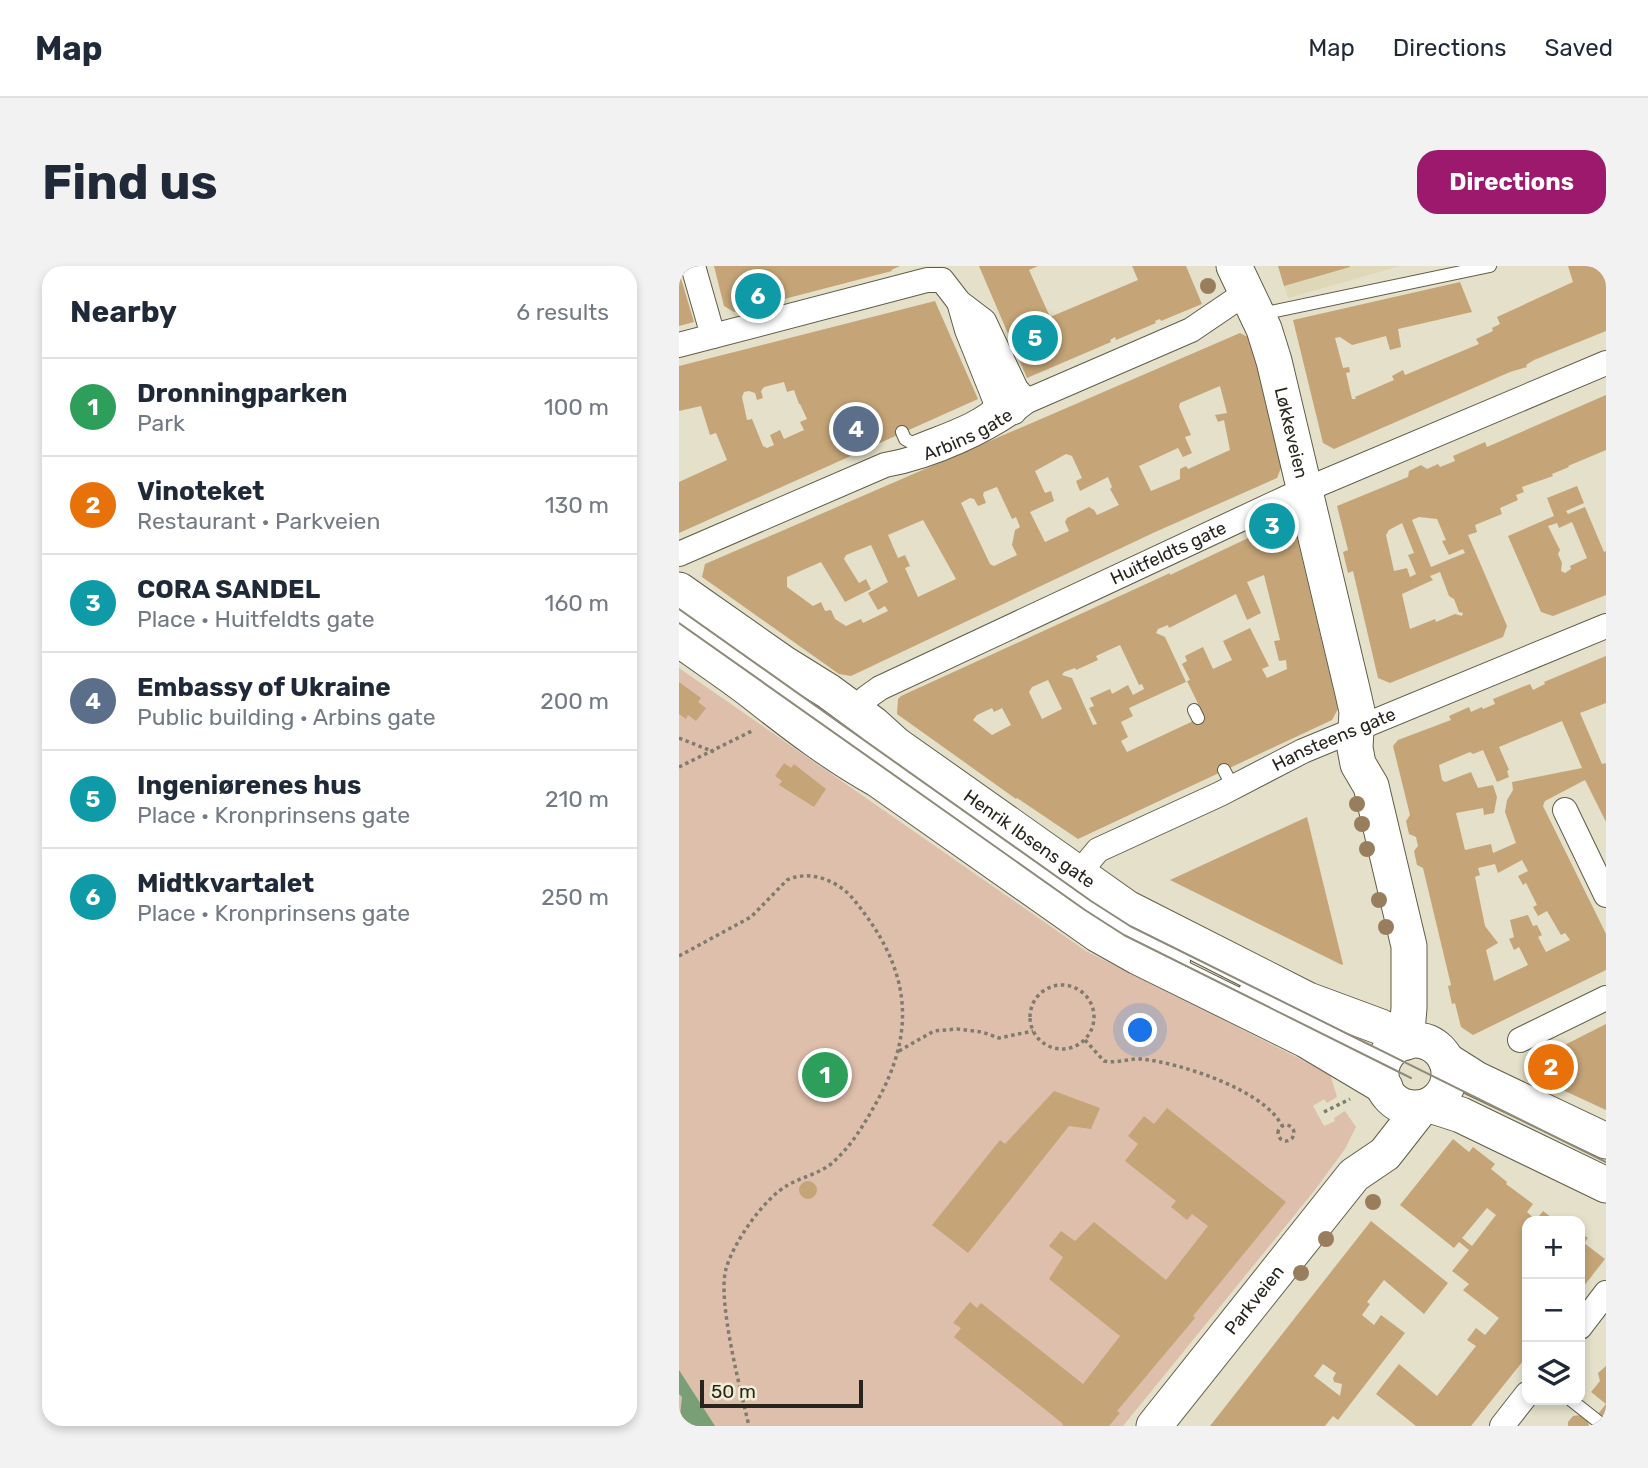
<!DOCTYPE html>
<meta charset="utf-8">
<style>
:root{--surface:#fff;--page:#f2f2f3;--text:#1f2937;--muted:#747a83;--line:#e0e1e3;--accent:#9c196d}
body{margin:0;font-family:Rubik,sans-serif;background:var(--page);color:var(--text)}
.controls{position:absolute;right:21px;bottom:21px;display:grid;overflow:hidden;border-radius:14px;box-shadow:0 4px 10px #0003}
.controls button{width:63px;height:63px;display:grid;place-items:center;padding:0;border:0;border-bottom:2px solid var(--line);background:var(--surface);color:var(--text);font:35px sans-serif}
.scale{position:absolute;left:21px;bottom:18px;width:163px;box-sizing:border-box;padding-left:7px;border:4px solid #27251d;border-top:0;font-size:19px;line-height:24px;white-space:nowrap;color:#27251d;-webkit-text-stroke:5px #f2eed6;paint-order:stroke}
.you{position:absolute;left:462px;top:765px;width:24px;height:24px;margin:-18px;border:5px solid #fff;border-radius:50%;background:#1a73e8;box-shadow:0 0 0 10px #1a73e833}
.badge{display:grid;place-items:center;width:46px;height:46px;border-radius:50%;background:var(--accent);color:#fff;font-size:23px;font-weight:700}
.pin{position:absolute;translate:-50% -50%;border:4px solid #fff;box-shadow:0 2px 7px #0006}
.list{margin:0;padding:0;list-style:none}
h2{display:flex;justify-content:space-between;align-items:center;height:91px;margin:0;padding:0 28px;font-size:30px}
h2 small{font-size:23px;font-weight:400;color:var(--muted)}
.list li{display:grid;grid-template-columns:46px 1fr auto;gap:21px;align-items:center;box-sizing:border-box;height:98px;padding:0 28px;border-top:2px solid var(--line)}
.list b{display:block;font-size:26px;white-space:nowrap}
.list p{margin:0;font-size:23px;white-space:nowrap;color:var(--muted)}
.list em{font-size:23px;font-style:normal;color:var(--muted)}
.icon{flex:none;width:38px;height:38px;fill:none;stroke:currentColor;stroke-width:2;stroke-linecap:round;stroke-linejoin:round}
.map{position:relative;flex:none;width:927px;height:1160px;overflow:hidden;border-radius:21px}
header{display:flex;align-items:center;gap:42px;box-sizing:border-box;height:98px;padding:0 35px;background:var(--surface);border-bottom:2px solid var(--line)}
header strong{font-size:33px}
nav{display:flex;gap:38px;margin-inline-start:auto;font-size:24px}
.intro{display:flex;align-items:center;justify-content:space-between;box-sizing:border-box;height:168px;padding:0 42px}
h1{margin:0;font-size:49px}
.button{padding:18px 32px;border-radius:21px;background:var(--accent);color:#fff;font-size:24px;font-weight:700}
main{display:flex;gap:42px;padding:0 42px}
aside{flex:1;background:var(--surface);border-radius:21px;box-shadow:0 4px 10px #0003}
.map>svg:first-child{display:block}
.built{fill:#ded8b9}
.green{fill:#debfab}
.water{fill:#799f77}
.building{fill:#c5a577;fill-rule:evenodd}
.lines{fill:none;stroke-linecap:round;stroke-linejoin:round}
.lane-casing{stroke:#615d49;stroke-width:14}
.street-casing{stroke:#615d49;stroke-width:26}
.secondary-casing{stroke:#615d49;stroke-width:37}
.path{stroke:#7f7c6d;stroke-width:3.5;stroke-dasharray:3.5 3.5;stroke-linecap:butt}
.lane{stroke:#fff;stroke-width:12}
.street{stroke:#fff;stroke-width:24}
.secondary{stroke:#fff;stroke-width:35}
.tram{stroke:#8d8a7a;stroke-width:2}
.tree{fill:#997e5e}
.labels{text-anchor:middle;stroke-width:6;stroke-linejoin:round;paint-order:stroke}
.street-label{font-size:18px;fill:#27251d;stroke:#f2eed6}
</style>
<header>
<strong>Map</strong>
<nav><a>Map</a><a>Directions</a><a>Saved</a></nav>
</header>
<div class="intro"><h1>Find us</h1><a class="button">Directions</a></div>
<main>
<aside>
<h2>Nearby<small>6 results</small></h2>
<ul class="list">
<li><span class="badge" style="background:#2e9e5b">1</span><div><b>Dronningparken</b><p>Park</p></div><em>100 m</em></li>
<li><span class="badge" style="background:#e8710a">2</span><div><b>Vinoteket</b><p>Restaurant · Parkveien</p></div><em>130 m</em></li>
<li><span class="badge" style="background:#0f9aa8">3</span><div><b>CORA SANDEL</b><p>Place · Huitfeldts gate</p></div><em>160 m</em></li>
<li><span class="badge" style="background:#5c6f8a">4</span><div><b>Embassy of Ukraine</b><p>Public building · Arbins gate</p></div><em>200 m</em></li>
<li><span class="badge" style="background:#0f9aa8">5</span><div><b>Ingeniørenes hus</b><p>Place · Kronprinsens gate</p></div><em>210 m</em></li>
<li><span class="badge" style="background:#0f9aa8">6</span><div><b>Midtkvartalet</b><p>Place · Kronprinsens gate</p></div><em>250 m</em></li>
</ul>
</aside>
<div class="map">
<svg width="927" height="1160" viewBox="0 0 927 1160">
<rect width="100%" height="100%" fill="#e4e0c9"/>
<!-- built -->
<path class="built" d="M599 0H721L609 32Z"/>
<!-- green -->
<path class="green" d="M0 402 407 685 651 808 658 831 648 837 645 833 634 840 645 860 656 855 655 852 666 845 677 861 666 883 635 925 444 1160H0Z"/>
<!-- water -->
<path class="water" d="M0 1104 36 1160H0L3 1131 0 1128Z"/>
<!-- building -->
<path class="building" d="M35 0H221L212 4 213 5 55 46 45 40Z
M300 0H359L350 4 371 51 459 14 453 0H507L523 38 482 55 481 53 476 55 477 57 437 74 436 71 431 74 432 76 348 112Z
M599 0H671V1L605 20Z
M889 0H927V65L855 94 847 99 848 101 831 106 655 183 644 177 614 54 781 16 793 46 719 63 722 81 711 84 707 70 673 79 661 71 656 72 664 102 670 101 671 106 667 107 673 133H677L676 131 715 114 713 110 724 104 726 109 800 78 797 73 814 65 813 62 821 58 818 51 894 16Z
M0 6 15 56 0 60Z
M256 35 299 133 0 267V216L48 194 37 167 31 169 22 140 0 145V100ZM105 116 108 126 115 124 120 138H121L128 153 121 156 125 164 105 173 101 164 91 169 95 179 88 182 84 180 73 153 68 154 63 131 65 126 70 125 76 127 78 134 84 132 82 125 85 121Z
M561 67 571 72 602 202 598 212 474 267 172 410 160 408 23 311 26 298ZM541 120 548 147 536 149 539 156 545 154 551 184 509 203 507 200 501 203V213L472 225 460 200 499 182 504 191 513 187 506 171 512 169 500 141 501 137ZM387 188 393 190 403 212 397 215 401 225 429 211 433 221 431 223 440 239 418 249 415 244 410 241 388 252 386 256 390 265 366 276 351 246 375 235 372 225 366 227 356 205ZM318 221 333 253 337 251 341 261 336 264 333 279 338 289 315 300 311 298 282 237 291 232 295 233 299 240 307 237 304 229 305 226ZM244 254 277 313 239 331 226 302 231 300 226 289 219 292 209 269ZM192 279 209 316 189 327 199 344 206 340 209 345 184 357 182 353 167 360 156 353 152 344 146 345 142 336 134 340 108 321V311L142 296 166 336 192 323 187 313 180 317 165 293 167 289Z
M927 129V184L889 200 890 201 873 208 874 210 843 221 845 226 837 229 839 234 821 242 823 248 796 259 798 266 789 269 828 360 824 371 711 417 699 412 674 305 669 307 664 286 669 284 658 240 729 211 730 205 742 199 748 203 759 198 761 201 776 195 774 190 806 176 808 181ZM740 251 758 253 767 274 763 275 770 289 784 283 786 287 752 301 733 254ZM723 257 735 287 729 289 737 308 731 311 728 302 715 305 707 269 710 264ZM761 306 770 330 775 333 780 346 784 347 783 350 776 348 757 356 756 353 731 363 723 328 754 314 751 310Z
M898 220 905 237 887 245 889 248 906 241 925 286 927 285V329L874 350 862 346 829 270 875 250 868 232ZM893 256 908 292 891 300 892 303 886 307 882 305 883 297 879 288 881 284 869 260 878 257 880 262Z
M603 256 616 263 659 443 653 454 399 573 338 532 337 533 218 448 219 433 222 430 491 307V309ZM585 309 601 374 595 375 600 395 607 394 608 403 588 412 583 403 590 400 571 362 544 375 553 394 534 403 524 381 506 390 508 395 503 398 511 414 508 415 525 450 448 486 442 475 449 471 442 456 454 450 450 442 507 416 486 371 477 367 479 363 489 359 490 362 557 328 568 354 582 347 568 316ZM441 379 460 419 463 418 465 423 454 429 449 419 433 428 431 423 411 432 415 440 410 442 418 458 414 459 393 412 383 409 385 406 396 402 397 404 419 394 417 390ZM369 414 383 443 363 453 350 426 353 421ZM313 442 315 446 323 442 332 459 313 469 294 454 298 449Z
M927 390V437L901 447 923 498 927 497V556L906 514 866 535 864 540 927 668V704L794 769 782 761 776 737 773 738 769 720 772 719 744 602 738 599 735 585 739 580 737 571 730 568 727 555 731 549 714 480 719 474 772 454 770 450 790 441 792 446 803 441 804 443 816 438 814 433 851 418 854 424 866 418 865 416ZM883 455 903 502 833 516 834 524 828 534 826 546 837 577 814 587 812 578 786 584 777 547 804 542 805 549 815 547 818 531 814 519 799 522 792 506 766 516 763 514 760 499 791 486 794 488 804 484 818 516 830 511 828 505 830 504 820 481ZM843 594 849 605 839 610 844 619 847 617 858 639 854 641 859 650 868 645 882 669 886 667 891 674 867 686 859 671 863 669 858 659 854 660 849 649 831 654 835 671 830 673 835 684 840 681 849 699 815 715 807 684 819 677 806 660 796 611 801 609 799 602 816 598 819 607Z
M0 416 22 432 19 436 27 442 17 455 9 449 7 453 0 448Z
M105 497 112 502 115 498 147 523 135 541 100 519 103 515 96 510Z
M628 551 664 698 663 699 491 614Z
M927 758V844L860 813V792Z
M375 825 421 842 412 863 390 860 289 987 253 959 321 874 326 878Z
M488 842 607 936 514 1050 516 1052 438 1145 441 1147 430 1160H384L383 1157 275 1071 282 1062 274 1057 291 1036 298 1042 302 1037 404 1118 441 1070 370 1013 384 991 370 980 382 965 396 975 415 956 487 1014 529 960 513 948 508 954 492 941 497 935 446 895 459 878 449 870 465 850 475 858Z
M774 873 790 886 794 881 816 898 812 903 828 916 827 918 854 938 848 946 857 954 864 945 877 955H848V1090L792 1160H737L697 1128 720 1098 758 1130 797 1080 788 1074 797 1062 806 1069 820 1052 784 1024 790 1018 773 1005 790 984 780 976 775 982 721 939ZM808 942 817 949 793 980 783 972Z
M120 924a9 9 0 1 1 18 0a9 9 0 1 1-18 0Z
M692 955 769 1017 745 1048 705 1014 688 1036 691 1038 683 1049 695 1059 702 1049 726 1067 659 1154 654 1150 646 1160H531ZM644 1098 657 1107 654 1112 655 1116 663 1118 661 1130 635 1110Z
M901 966 909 972 905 977 926 993 901 1025Z
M927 1100V1154L919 1148 927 1138 912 1126 921 1115 919 1107Z
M902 1149 909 1154 910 1160H889V1156L894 1150Z"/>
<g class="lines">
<!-- lane casing -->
<g class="lane-casing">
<path id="lane" d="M582 48 811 0
M223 166 226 173 233 177C255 167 303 153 316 134
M0 350 409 639 448 664 505 695
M515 444 519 452
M545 504 554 521
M566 724 706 794
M892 1134 925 1160"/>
</g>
<!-- street casing -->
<g class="street-casing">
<g id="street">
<path d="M14 0 34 70"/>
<path d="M280 36 288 64 316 134 335 146"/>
<path d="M0 79 248 14H263L280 36 305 55 337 123 348 135"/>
<path id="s1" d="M0 288 206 199C252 191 312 164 348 135L512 64 568 26"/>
<path id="s2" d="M177 445 187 432 201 422 607 232 927 97"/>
<path d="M886 544 927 629"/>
<path id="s3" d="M399 608 419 584 541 528 624 485 927 360"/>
<path d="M841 774 927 732"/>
<path d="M901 1061 927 1027"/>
<path d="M823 1160 848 1128"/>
</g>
</g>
<!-- secondary casing -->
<g class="secondary-casing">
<g id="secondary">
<path id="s4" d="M555 0 585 63 595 95 673 423 678 445 676 482 679 498 692 520 730 680V742L727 776"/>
<path id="s5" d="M0 324 104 397 149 425 194 458 216 478 448 642 629 734 702 761 727 776"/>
<path d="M0 373C26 392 54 410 79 430 117 460 155 489 198 513L418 668 459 691 627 774 706 821"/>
<circle cx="736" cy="808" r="34"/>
<path d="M767 794 797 813 927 875"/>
<path d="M751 839 782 849 927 919"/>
<path id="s6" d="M475 1160 675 909 706 888 742 842"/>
</g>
</g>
<!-- path -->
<path class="path" d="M0 472 35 486
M0 501 75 464
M0 690 72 651 108 614C131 603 160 615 175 634 230 701 240 762 196 839 184 860 171 882 152 898 139 908 123 911 109 919 85 932 54 977 47 1003 38 1034 62 1126 70 1160
M351 751a32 32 0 1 1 64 0a32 32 0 1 1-64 0Z
M406 774 425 795C438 798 450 792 463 793 501 797 586 824 603 860
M220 785 255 765 278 763 303 766 320 772 354 765
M645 846 671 833
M599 867a8 8 0 1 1 16 0a8 8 0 1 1-16 0Z"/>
<!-- lane -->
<use href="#lane" class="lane"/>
<!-- street -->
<use href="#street" class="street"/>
<!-- secondary -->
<use href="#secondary" class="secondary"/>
<!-- tram -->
<path class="tram" d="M0 343 412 635 451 660 927 896
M0 357 406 644 445 669 732 812"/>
</g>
<!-- trees -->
<g class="tree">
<circle cx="529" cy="20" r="8"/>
<circle cx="678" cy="538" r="8"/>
<circle cx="683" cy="558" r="8"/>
<circle cx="688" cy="583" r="8"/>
<circle cx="700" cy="634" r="8"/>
<circle cx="707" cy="661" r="8"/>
<circle cx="694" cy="936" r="8"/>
<circle cx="647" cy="973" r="8"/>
<circle cx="622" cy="1007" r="8"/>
</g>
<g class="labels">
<!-- street labels -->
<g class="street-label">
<text dy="6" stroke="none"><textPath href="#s1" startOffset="313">Arbins gate</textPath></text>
<text dy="6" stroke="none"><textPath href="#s4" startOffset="177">Løkkeveien</textPath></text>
<text dy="6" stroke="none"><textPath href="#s2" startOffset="352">Huitfeldts gate</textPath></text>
<text dy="6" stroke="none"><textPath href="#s3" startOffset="292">Hansteens gate</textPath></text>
<text dy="6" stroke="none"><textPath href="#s5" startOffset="430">Henrik Ibsens gate</textPath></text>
<text dy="6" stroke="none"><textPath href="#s6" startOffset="161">Parkveien</textPath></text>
</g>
</g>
</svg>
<div class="controls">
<button>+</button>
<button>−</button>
<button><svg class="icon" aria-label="layers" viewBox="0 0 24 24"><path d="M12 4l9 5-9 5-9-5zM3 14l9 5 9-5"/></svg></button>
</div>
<div class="scale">50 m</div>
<div class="you"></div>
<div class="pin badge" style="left:146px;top:809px;background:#2e9e5b">1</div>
<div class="pin badge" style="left:872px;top:801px;background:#e8710a">2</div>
<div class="pin badge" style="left:593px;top:260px;background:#0f9aa8">3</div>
<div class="pin badge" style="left:177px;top:163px;background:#5c6f8a">4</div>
<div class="pin badge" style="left:356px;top:72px;background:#0f9aa8">5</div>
<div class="pin badge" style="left:79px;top:30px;background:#0f9aa8">6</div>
</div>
</main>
